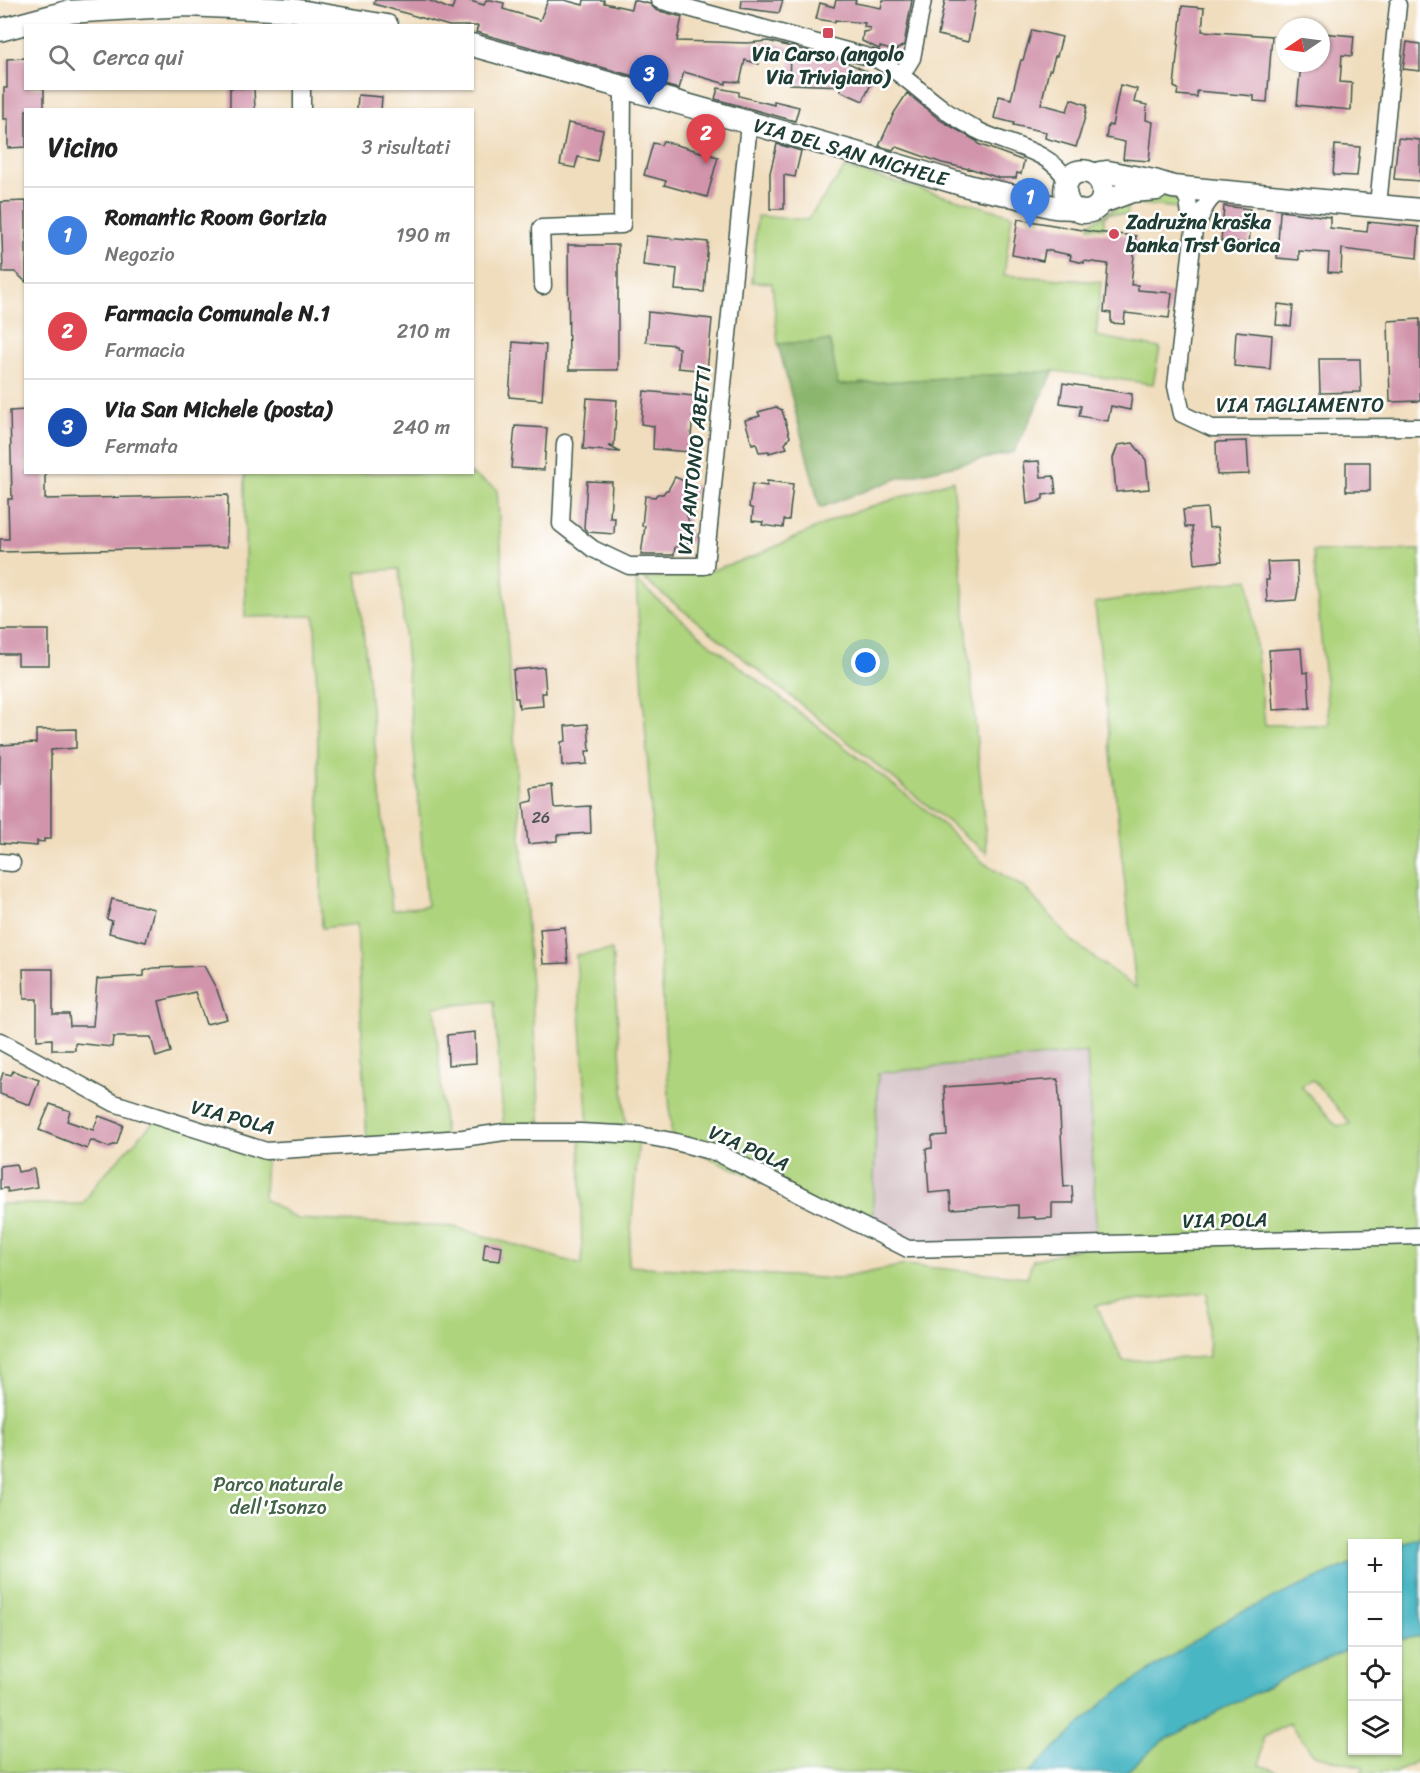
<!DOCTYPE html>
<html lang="it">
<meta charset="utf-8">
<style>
:root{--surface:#fff;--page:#f6f6f6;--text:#222;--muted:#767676;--line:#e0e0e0;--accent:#d1495b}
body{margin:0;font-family:Sriracha,sans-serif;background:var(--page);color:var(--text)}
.controls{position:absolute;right:18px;bottom:18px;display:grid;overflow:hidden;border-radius:0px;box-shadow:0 2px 4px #0004}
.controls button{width:54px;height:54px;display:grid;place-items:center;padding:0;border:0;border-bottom:2px solid var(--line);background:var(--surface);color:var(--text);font:30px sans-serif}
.compass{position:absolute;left:1276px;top:18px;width:54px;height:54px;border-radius:50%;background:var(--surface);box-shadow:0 2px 4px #0004;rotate:257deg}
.you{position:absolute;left:866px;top:663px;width:21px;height:21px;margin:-15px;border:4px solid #fff;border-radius:50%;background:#1a73e8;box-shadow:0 0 0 9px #1a73e833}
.badge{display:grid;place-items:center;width:39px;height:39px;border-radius:50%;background:var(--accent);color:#fff;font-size:20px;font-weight:700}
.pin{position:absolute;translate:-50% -50px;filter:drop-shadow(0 2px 3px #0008)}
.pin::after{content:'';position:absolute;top:32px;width:21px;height:18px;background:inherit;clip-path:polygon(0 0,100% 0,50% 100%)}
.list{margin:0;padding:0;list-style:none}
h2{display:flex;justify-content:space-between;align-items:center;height:78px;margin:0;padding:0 24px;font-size:26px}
h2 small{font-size:20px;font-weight:400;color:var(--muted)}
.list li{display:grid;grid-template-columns:39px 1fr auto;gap:18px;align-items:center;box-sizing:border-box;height:96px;padding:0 24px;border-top:2px solid var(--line)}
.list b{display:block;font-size:22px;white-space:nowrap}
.list p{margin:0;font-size:20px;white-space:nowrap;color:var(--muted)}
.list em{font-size:20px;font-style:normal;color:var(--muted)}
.icon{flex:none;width:33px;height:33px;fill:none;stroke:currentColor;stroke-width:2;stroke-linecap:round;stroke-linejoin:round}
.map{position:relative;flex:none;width:1420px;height:1773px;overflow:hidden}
.search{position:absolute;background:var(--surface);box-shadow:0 2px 4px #0004;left:24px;top:24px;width:450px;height:66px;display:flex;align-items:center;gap:15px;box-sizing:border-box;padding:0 21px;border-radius:0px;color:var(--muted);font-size:22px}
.panel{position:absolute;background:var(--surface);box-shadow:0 2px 4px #0004;left:24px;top:108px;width:450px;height:366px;border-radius:0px}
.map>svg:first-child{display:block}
.industrial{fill:#d2bec2}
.green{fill:#afd47e;stroke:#678859;stroke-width:1.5;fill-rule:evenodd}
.forest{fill:#8bb66d;stroke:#557a50;stroke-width:1.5}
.water{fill:#48b6c3;stroke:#347a7c;stroke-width:1.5}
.building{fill:#d194ab}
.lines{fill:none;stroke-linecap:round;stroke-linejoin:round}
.minor-casing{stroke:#3e5549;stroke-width:19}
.secondary-casing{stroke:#3e5549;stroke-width:25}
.minor{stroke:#fff;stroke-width:16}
.secondary{stroke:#fff;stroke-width:22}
.poi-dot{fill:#d1495b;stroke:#fff;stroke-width:2}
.labels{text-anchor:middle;stroke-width:5;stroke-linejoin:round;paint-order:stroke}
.number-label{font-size:16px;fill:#4c5352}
.poi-label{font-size:20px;font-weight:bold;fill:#1f3d34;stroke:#fff}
.street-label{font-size:20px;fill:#1f3d34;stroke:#fff}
.park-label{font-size:20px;fill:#436346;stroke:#fff}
</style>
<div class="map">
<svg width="1420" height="1773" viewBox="0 0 1420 1773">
<rect width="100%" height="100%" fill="#fff"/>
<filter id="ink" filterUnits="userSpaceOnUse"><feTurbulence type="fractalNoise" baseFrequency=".0167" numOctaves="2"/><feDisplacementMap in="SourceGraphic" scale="12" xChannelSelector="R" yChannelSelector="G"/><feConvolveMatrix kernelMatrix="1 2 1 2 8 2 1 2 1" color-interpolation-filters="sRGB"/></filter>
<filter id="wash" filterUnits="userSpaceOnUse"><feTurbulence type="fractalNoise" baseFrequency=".008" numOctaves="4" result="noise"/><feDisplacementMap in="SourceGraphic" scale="24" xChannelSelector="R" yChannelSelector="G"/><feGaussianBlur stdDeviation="1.35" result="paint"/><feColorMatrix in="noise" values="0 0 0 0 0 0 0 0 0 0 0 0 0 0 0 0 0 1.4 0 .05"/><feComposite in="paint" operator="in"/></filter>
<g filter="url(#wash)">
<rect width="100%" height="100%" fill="#f0ddbd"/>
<!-- industrial -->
<path class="industrial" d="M1087 1051 1097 1244 908 1249 872 1230 878 1073Z"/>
<!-- green -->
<path class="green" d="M845 168 1012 215 1004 275 1101 282 1096 336 1160 348 1153 384 1054 371 838 385 830 341 778 344 772 283 752 282 757 216 807 220Z
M1148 194C1160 196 1173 195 1183 203V220L1179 219V208L1129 203 1127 215 1109 213 1104 218V228L1089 227 1090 223 1100 218 1108 212Z
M245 473H469L497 489 541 1132H504L494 1001 435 1007 445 1139 367 1145 357 924 322 928 315 616 245 617ZM399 569 427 906 392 910 357 572Z
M953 480 987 853 644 579 707 572 755 556 842 516Z
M1420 550V1539L1398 1545V1544H1352V1563L1229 1618 1107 1699 1029 1773H23L0 1770V1204H83L98 1181 158 1117 266 1151 264 1199 297 1219 454 1227 582 1265 580 1132 639 1135 628 1266 836 1279 905 1265 1027 1277 1033 1260 1097 1244 1087 1052 878 1073 872 1230 672 1141 636 581 709 643 930 813 985 864 1026 889 1073 942 1136 988 1095 603 1249 579 1265 725H1329L1313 551ZM1313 1080 1350 1123V1124L1337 1126 1301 1086ZM1207 1293 1209 1357 1123 1361 1096 1305Z
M612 950 626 1126 588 1125 576 955Z
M1420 1636V1759L1395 1773H1361L1364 1767 1314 1755 1289 1723 1263 1738 1260 1765 1282 1773H1125L1161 1742 1289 1675 1352 1648V1750H1398V1640Z"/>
<!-- forest -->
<path class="forest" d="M830 341 838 385 1054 371 1014 452 899 478 820 508 778 344Z"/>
<!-- water -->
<path class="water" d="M1420 1539V1636L1398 1640V1545Z
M1352 1563V1648L1289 1675 1161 1742 1125 1773H1029L1107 1699 1229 1618Z"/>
<g id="blocks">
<!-- building -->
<path class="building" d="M375 0H428L452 10 455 0H467L484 5 486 0H491L504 3 503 9 540 20 548 0H564L583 5 584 0H604V3L631 9 633 0 650 4 656 10 682 17 677 41 748 43 768 41 844 61 875 75 863 101 840 91 843 86 789 84 790 53 760 55 759 64 745 60 740 82 726 81V84L684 72 679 89 660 84 663 74 636 67 633 76 476 32 478 26H449L374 4Z
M742 0H783L779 13 741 8Z
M836 0H856L855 3 881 8 883 0H912L904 45 894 51 880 47 879 49 862 41 863 32 870 31V28L864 27 865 23 835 20V22L816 19 820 3 834 7Z
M945 0H976L968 42 938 35Z
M1182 6 1204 8 1202 31 1272 36 1267 102 1254 101V96L1197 91V97L1177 95 1178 89 1174 87Z
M1032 30 1062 37 1057 56H1055L1051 70H1049L1041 104 1067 111 1071 99 1087 105 1085 117 1076 147 1045 138 1046 132 1013 125 1014 123 994 118 999 96 1011 99 1021 60H1023Z
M1321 33 1354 36 1352 56 1342 55 1340 82 1352 83 1351 110 1297 105 1301 63H1321Z
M1407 42 1420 44V71L1403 69Z
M26 58V88H44V110H26V147L8 148V119H4V88H7V59Z
M1120 85 1137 89 1134 102 1147 105 1146 120 1153 122 1149 161 1123 159 1125 142 1106 138 1108 125 1112 126Z
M230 88H254L255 110H230Z
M718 88 739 92V96L774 105V101L799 107 795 121 715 99Z
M907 93 940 120 978 142V144L1024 161 1021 174 1017 173 1016 178H999L969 168V169L942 163 897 147H895L893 150 879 146 894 113Z
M358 95 382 97 381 110H357Z
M568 123 603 130 597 161 578 157 575 168 560 165Z
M1398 138 1420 140V181L1394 179Z
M663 141 718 157 707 197 664 185 666 181 644 175 653 143 661 145Z
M777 144 801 151 795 177 784 175V209H770V173Z
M1335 145 1360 147 1357 176 1333 175Z
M26 201V282L15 272H3L1 202Z
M1224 206 1250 209V216H1252L1249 243 1221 241Z
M1280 211 1330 217V228L1367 232 1368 222 1419 227 1417 258 1342 249 1341 273 1328 272 1329 253 1299 251V260L1277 258Z
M1018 219 1094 232 1136 236 1131 285H1138V290L1172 293 1169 318 1125 313 1124 324 1111 323V313L1104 312 1108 264 1084 261V263L1070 260 1071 255 1045 250 1043 261 1012 255Z
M646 236 708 242 704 292 675 290 677 269 643 265Z
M568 245H618V370H569Z
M1278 304 1293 306 1291 326 1276 325Z
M648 312 712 319 707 371 678 368 679 348 675 347V345L646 342Z
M1420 319V401L1390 402 1388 321Z
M1236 331 1272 335 1270 369 1234 366Z
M513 342 546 345 542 400 509 397Z
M1319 359H1360L1361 392 1320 393Z
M1063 383 1132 394 1130 410 1111 406 1108 421 1079 416 1081 406 1060 403Z
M644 391 704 397 703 426 692 424 690 452 653 449 654 426 641 424Z
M587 398 617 400 614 446H609L620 452 583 449Z
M776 407 782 410 790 437 785 444 787 448 769 453V451L759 452 756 443 752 444 745 420 760 416 758 412Z
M26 410V472H45V499L228 495 227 547 0 552V539H9L8 499H12L10 411Z
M515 426 547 428 544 470 511 468Z
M1247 441 1249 474 1217 475 1216 442Z
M1133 443 1146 460 1149 489 1116 492 1113 458 1118 445Z
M1039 461 1041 477 1054 476 1056 493 1043 495V499L1040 500V501L1027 504 1023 462Z
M1346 462H1370V491H1346Z
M675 477 698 487 688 506 691 507 687 515 689 523H687L693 542 675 547 674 555H641L645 526H642L645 496 655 497 657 494H663L666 490H668Z
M587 481 612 482 610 518H615L614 534 588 532 584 528Z
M767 481 793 484 789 520H784L783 528 762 525 763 522 752 521 753 509 749 507 752 484 767 486Z
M1207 508 1209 528 1218 527 1222 561 1195 564 1192 527H1185L1183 510Z
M1297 561 1298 590 1296 600 1267 602 1266 580H1269L1267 562Z
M0 630H49V665H18V654H0Z
M1301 648 1303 673 1308 672 1310 708 1273 710 1269 650Z
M544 667 546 693H542L543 706 519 708 518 698H515L513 670Z
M588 724 590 751H586L587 764 562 766 561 742 566 741 565 726Z
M76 729V748L51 750V839H44V842L37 841V846L0 843V745L36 743V730Z
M552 785 554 808 590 806 591 833 557 835V841L528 844 524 803 533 801 531 788Z
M112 899 154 909 146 942 109 933 112 921 107 919Z
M565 927 568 963 543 964 540 929Z
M204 966 217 990 227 1019 206 1024 195 992 159 1001 171 1052 156 1057 151 1037H113L112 1047 75 1043V1050H52V1039L37 1040V999H24L23 969H53V1014H69L70 1026H93L97 979 144 976V971L153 968Z
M475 1032 476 1063 448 1065 447 1035Z
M13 1071 39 1080 30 1105 0 1094V1082L3 1073 11 1075Z
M1058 1079 1064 1187 1072 1186 1073 1203H1052V1218L1035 1219V1217L1018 1218V1205L951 1209 950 1191 929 1193 926 1149 932 1148V1136L947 1135 944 1087Z
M50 1104 70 1111 67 1121 93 1130 99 1116 123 1125 117 1144 108 1147 91 1140 87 1149 39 1130Z
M16 1164 18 1172 34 1169 37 1187 8 1192 7 1188 0 1189V1166Z
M485 1243 502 1246 500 1261 483 1259Z"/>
</g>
</g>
<g filter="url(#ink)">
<use href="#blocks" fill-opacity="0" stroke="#3e5549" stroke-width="1.5"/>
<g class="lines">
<!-- minor casing -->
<g class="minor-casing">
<path id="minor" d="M659 0 876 59C901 72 919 91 942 108 953 117 965 123 977 130 1007 146 1051 149 1067 181
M902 74 912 58 923 0
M302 110V88
M1182 188 1188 201 1191 222 1194 229
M1219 191C1212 197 1207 202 1203 211 1200 217 1200 223 1194 229L1176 386 1182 414 1212 428 1420 427
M1378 205 1398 5
M543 286 541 228 622 225 623 88
M565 443 561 524 593 549 629 566H705L749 123
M0 862 12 863
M0 1041 114 1103 266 1151 463 1138 504 1132H580L639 1135 672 1141 718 1153 908 1249 1420 1236"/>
</g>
<!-- secondary casing -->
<g class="secondary-casing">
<path id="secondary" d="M0 30 67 12 186 5 293 10 387 26
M472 45C635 91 799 135 961 184 977 189 993 191 1010 195 1025 198 1039 204 1054 207 1059 208 1066 207 1072 208 1076 209 1079 212 1084 212 1108 212 1110 178 1088 172 1065 167 1059 194 1072 208
M1096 176 1100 173 1108 172 1154 181 1173 187 1420 210
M1102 202 1132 191 1157 189"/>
</g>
<!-- minor -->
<use href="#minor" class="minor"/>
<!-- secondary -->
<use href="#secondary" class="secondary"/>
</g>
</g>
<!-- markers -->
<g class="poi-dot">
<rect x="822" y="27" width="12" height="12" rx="3"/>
<circle cx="1114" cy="234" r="6"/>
</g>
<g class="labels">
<!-- number labels -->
<g class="number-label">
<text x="541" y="823">26</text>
</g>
<!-- poi labels -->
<g class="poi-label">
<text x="828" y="61">Via Carso (angolo<tspan x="828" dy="23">Via Trivigiano)</tspan></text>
<text x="1126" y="229" text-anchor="start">Zadružna kraška<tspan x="1126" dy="23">banka Trst Gorica</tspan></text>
</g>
<!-- street labels -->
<g class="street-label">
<text transform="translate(851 152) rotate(16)" y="7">VIA DEL SAN MICHELE</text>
<text x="1300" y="412">VIA TAGLIAMENTO</text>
<text transform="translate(694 460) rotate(-84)" y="7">VIA ANTONIO ABETTI</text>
<text transform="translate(233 1117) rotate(15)" y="7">VIA POLA</text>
<text transform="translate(749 1148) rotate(24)" y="7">VIA POLA</text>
<text transform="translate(1225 1220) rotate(-1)" y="7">VIA POLA</text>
</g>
<!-- park labels -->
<g class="park-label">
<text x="278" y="1491">Parco naturale<tspan x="278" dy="23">dell'Isonzo</tspan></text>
</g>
</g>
</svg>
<div class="controls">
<button>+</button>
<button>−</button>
<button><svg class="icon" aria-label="locate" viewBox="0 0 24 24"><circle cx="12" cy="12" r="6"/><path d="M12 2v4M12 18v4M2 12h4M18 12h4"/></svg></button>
<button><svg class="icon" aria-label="layers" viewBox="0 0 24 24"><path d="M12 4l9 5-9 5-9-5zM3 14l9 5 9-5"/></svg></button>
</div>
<svg class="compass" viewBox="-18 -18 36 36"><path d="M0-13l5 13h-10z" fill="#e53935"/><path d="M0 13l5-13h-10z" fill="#767676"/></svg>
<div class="you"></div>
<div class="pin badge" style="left:1030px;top:228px;background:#3f7fe0">1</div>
<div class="pin badge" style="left:706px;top:164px;background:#e0444e">2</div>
<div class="pin badge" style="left:649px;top:105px;background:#1a4fb4">3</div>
<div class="search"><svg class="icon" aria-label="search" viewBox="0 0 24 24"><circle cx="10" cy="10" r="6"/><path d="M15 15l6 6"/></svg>Cerca qui</div>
<section class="panel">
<h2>Vicino<small>3 risultati</small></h2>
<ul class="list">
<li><span class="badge" style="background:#3f7fe0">1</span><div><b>Romantic Room Gorizia</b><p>Negozio</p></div><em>190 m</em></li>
<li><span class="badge" style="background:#e0444e">2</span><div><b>Farmacia Comunale N.1</b><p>Farmacia</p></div><em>210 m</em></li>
<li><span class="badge" style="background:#1a4fb4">3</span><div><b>Via San Michele (posta)</b><p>Fermata</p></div><em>240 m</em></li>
</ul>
</section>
</div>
